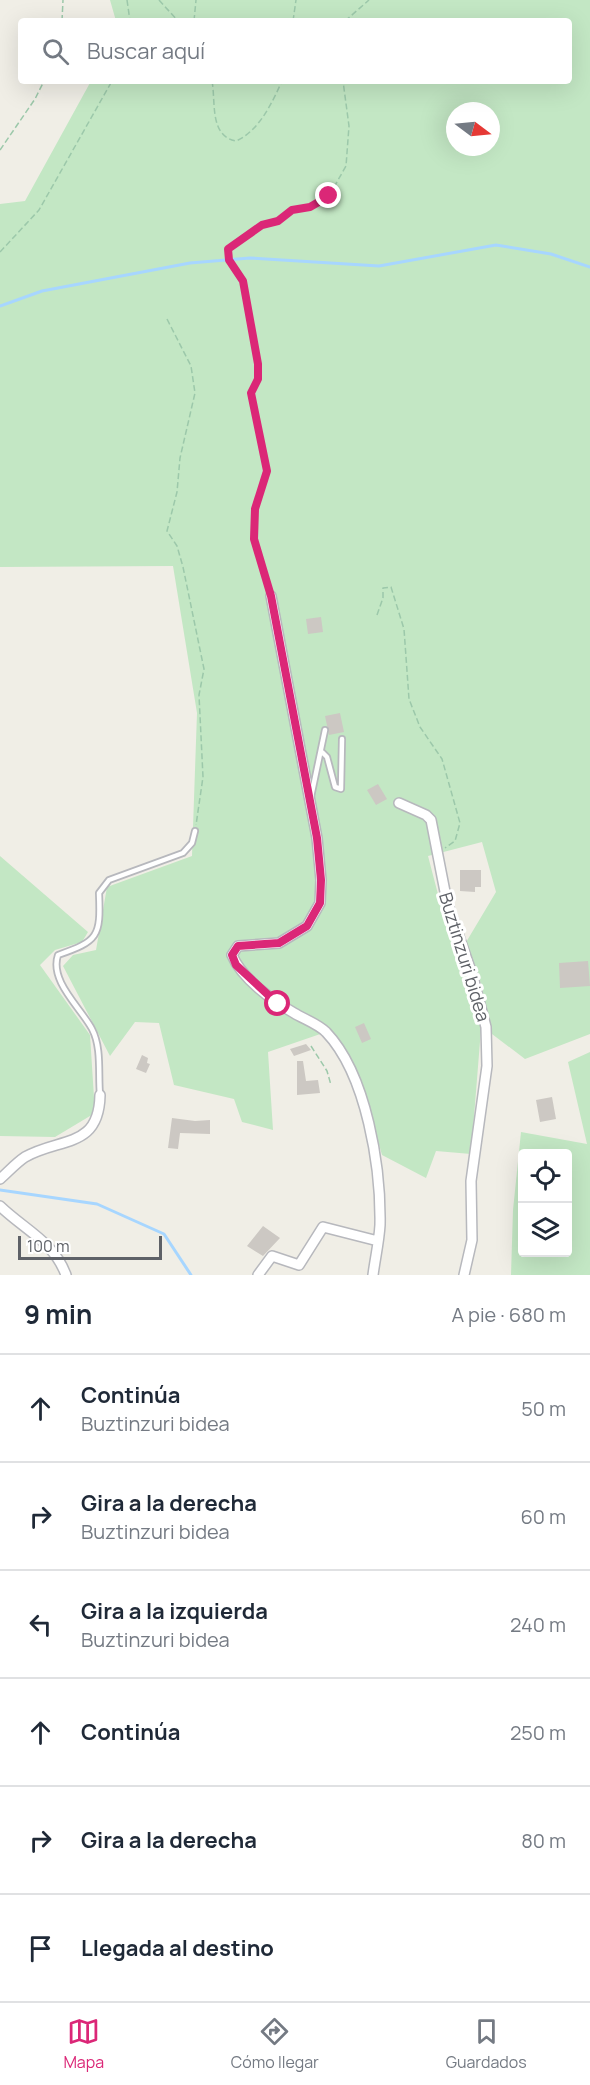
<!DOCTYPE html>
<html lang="es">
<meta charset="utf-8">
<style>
:root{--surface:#fff;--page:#f6f6f7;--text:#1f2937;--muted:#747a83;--line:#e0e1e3;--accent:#db2777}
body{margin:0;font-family:Manrope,sans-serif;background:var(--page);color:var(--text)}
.controls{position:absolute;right:18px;bottom:18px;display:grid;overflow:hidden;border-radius:6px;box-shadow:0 6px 24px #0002}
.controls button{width:54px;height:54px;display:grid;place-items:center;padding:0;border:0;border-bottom:2px solid var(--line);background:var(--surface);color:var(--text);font:30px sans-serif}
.compass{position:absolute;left:446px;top:102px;width:54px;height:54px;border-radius:50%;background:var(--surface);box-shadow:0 6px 24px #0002;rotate:106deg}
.scale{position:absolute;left:18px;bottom:15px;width:144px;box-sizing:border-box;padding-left:6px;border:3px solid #5e6167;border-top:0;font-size:16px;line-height:21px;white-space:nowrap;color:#5e6167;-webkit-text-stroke:4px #fff;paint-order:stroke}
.stop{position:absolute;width:18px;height:18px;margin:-14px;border:4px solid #db2777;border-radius:50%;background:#fff}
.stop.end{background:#db2777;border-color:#fff;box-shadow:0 2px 6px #0008}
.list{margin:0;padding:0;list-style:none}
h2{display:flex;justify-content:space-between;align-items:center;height:78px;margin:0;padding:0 24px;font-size:26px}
h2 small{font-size:20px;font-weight:400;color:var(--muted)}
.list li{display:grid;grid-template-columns:39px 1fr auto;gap:18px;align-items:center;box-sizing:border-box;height:108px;padding:0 24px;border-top:2px solid var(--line)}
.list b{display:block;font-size:22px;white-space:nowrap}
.list p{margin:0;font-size:20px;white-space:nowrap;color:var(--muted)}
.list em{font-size:20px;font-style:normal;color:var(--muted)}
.icon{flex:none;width:33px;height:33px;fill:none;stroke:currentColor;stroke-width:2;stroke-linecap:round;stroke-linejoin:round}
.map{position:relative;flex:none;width:590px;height:1275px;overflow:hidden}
.search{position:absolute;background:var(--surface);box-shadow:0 6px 24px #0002;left:18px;right:18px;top:18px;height:66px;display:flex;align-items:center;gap:15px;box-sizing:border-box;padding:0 21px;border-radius:6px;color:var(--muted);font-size:22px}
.sheet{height:726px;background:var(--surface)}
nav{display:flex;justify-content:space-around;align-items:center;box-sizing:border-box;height:84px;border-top:2px solid var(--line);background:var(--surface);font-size:16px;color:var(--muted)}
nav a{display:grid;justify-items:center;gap:3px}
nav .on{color:var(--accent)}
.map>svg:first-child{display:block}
.green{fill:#c3e7c4;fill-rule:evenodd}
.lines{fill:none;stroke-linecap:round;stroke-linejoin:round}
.stream{stroke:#a7d6ff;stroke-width:3}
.building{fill:#ccc8c3}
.service-casing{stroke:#b7b8bd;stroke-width:8}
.minor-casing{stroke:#b7b8bd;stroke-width:12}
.path{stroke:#9cc8aa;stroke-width:1.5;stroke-dasharray:6 3;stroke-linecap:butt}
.service{stroke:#fff;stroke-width:4.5}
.minor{stroke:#fff;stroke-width:9}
.route{stroke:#db2777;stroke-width:8}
.labels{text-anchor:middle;stroke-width:6;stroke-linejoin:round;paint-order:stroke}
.street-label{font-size:18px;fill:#5e6167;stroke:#fff}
</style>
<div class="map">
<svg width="590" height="1275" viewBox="0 0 590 1275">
<rect width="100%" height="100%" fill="#f0eee6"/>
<!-- green -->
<path class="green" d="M110 0H590V1034L525 1059 492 1034 478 972 465 944 496 892 482 842 428 856 445 921 466 974 481 1029 471 1154 436 1151 426 1178 382 1155 367 1102 329 1031 268 1052 273 1130 242 1122 234 1099 174 1085 159 1023 135 1022 110 1056 63 966 73 955 96 950 107 887 192 856 197 713 173 566 0 567V204L25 201 91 81H569V21H116ZM455 111H491V147H455Z
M0 856 88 932 82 942 55 950 40 965 90 1035 95 1113 55 1137 0 1136Z
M590 1052V1275H511L513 1210 521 1132 587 1144 568 1062ZM522 1154H568V1252H522Z"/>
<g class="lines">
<!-- stream -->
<path class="stream" d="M0 306 42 291 190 263 250 258 379 266 496 245 551 254 590 267
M0 1190 97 1204 164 1234 191 1275"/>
</g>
<!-- building -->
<path class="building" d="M321 617 323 632 308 634 306 619Z
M340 713 344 732 329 735 325 716Z
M378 784 387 799 376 805 367 790Z
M460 870H481V887H475V892L460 891Z
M588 961 590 986 560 988 559 963Z
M364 1023 371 1039 362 1043 355 1027Z
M306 1044 311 1050 294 1056 290 1049Z
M142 1055 148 1058 147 1063 150 1064 146 1073 136 1069Z
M297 1061H303L306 1081 318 1080 320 1093 297 1095Z
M552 1097 556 1119 540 1122 536 1100Z
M172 1118 195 1121 210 1120V1134L180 1133 178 1149 168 1148Z
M263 1226 280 1238 263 1256 247 1246Z"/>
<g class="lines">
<!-- service casing -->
<g class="service-casing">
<path id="service" d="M322 752 327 757 335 787 341 789 342 739
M311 797 325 730
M100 1095C98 1074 102 1048 92 1029 81 1008 49 981 58 955 98 941 101 937 99 893L109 880 183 853 192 843 195 831"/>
</g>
<!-- minor casing -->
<g class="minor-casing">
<path id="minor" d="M271 596 317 838 321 880 320 903 307 926 279 943 238 946 232 955C242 979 273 1001 294 1013 304 1019 318 1024 326 1032 367 1075 381 1168 380 1225 379 1242 375 1259 373 1275
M399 803 426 815 431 820 447 902 472 974 486 1027 487 1066 471 1181 472 1240 464 1275
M0 1179C8 1172 16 1163 25 1157 60 1137 99 1149 100 1095
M0 1206C25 1230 54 1242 66 1275
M258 1275 272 1256 299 1265 323 1227 378 1241"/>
</g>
<!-- path -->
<path class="path" d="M127 0 130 21
M159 0 178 21
M62 21 63 0
M194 21 196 0
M293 21 296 0
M345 21 369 0
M212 81C216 102 209 136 236 141 259 131 272 103 282 81
M0 150 35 99 44 81
M0 252 39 210 112 81
M167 319 191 366 195 393 180 458 177 492 167 531 177 546 183 567 204 669 199 695 203 777 196 825
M268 587 254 539 255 509 267 471 251 393 258 379V364L243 281 229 259 228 249 262 225 278 221 292 210 310 207 329 196 346 166 349 126 343 81
M377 615 383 598V588L391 587 404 629 409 699 420 727 442 759 460 823 455 841 445 848
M311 1046 327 1071 331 1085"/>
<!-- service -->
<use href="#service" class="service"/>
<!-- minor -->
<use href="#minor" class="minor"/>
</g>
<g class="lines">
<!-- route -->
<path class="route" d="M278 1004 236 965 232 955 238 946 279 943 307 926 320 903 321 880 317 838 271 596 254 539 255 509 267 471 251 393 258 379V364L243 281 229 260 228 249 262 225 278 221 292 210 310 207 329 196"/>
</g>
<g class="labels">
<!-- street labels -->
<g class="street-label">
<text transform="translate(464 957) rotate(73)" y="6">Buztinzuri bidea</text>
</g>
</g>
</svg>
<div class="controls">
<button><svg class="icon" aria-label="locate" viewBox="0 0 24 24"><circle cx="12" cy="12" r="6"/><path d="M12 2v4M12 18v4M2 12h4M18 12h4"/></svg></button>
<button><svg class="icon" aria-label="layers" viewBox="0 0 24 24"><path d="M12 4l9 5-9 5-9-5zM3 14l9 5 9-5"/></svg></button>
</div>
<svg class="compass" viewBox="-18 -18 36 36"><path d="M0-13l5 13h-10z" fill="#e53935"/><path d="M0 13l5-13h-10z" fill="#747a83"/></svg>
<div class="scale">100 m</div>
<div class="stop" style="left:278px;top:1004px"></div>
<div class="stop end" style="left:329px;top:196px"></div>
<div class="search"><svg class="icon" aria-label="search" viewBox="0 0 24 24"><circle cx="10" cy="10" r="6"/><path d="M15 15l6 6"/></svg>Buscar aquí</div>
</div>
<section class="sheet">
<h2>9 min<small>A pie · 680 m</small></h2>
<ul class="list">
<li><svg class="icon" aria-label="ahead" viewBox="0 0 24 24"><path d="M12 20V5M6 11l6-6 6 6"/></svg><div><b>Continúa</b><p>Buztinzuri bidea</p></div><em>50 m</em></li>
<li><svg class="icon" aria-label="right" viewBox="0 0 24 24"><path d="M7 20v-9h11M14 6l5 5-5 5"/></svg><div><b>Gira a la derecha</b><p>Buztinzuri bidea</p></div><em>60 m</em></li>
<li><svg class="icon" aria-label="left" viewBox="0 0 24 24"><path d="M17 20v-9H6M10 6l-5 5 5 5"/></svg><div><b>Gira a la izquierda</b><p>Buztinzuri bidea</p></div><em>240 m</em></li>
<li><svg class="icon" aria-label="ahead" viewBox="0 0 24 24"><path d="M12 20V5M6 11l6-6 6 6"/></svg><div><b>Continúa</b></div><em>250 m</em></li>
<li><svg class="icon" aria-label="right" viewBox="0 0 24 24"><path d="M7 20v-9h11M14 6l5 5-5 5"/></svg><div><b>Gira a la derecha</b></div><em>80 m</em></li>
<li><svg class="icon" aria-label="arrive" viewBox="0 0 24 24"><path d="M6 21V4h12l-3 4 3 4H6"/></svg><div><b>Llegada al destino</b></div></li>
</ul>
</section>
<nav>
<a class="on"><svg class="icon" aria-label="map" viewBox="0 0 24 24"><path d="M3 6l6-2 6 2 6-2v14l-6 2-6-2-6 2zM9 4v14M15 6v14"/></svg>Mapa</a>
<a><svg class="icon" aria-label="directions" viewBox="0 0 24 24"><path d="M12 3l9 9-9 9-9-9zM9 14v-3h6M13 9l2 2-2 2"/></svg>Cómo llegar</a>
<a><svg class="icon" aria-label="saved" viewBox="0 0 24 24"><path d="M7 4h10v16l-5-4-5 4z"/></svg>Guardados</a>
</nav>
